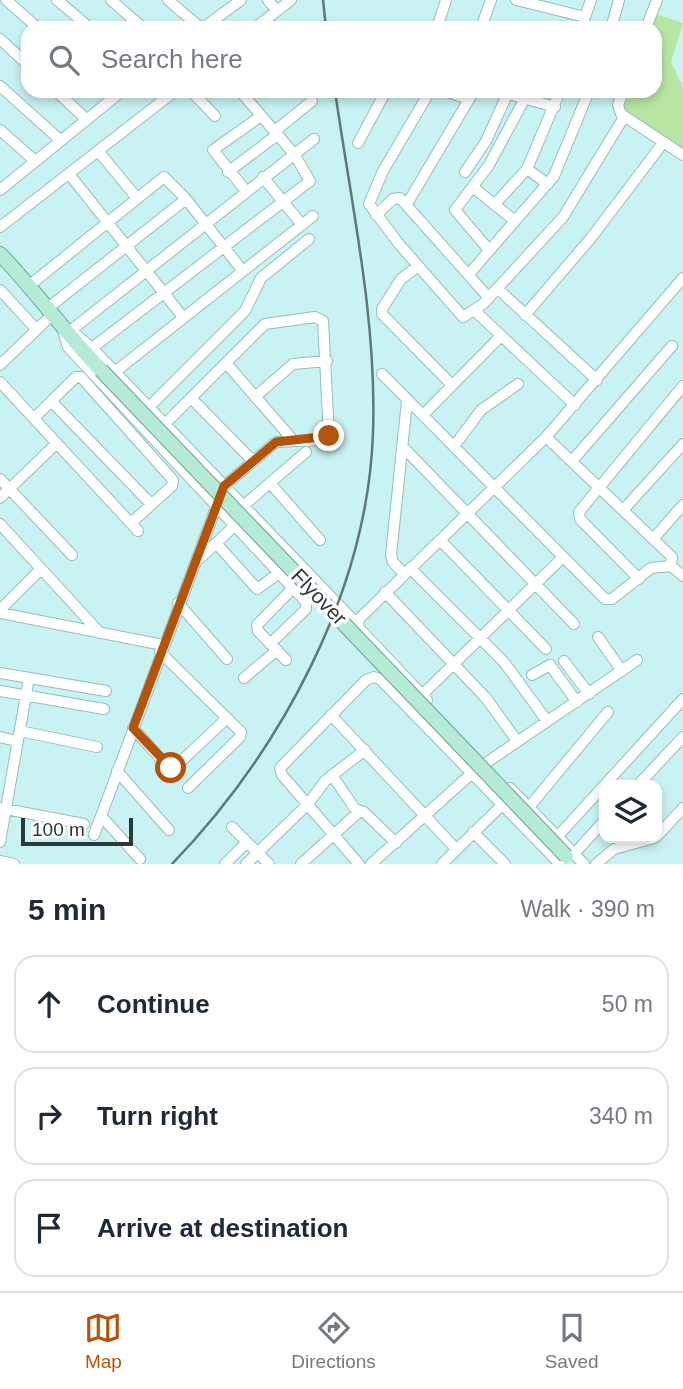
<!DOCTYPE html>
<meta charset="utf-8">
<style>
:root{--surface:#fff;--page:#f6f6f7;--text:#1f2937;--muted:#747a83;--line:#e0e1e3;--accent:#b45309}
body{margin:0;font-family:Helvetica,sans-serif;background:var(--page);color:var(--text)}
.controls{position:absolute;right:21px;bottom:21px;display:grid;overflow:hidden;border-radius:14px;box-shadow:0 4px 10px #0003}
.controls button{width:63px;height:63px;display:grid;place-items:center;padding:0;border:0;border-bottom:2px solid var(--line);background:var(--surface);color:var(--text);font:35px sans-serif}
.scale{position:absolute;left:21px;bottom:18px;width:112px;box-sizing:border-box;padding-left:7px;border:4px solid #293939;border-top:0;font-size:19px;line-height:24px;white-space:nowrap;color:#293939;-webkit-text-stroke:5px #fff;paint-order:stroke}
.stop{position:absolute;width:21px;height:21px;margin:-16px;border:5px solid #b45309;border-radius:50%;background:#fff}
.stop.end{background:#b45309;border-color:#fff;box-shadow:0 2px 7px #0008}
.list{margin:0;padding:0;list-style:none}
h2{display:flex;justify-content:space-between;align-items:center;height:91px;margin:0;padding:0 28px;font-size:30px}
h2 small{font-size:23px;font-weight:400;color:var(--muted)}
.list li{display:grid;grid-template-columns:46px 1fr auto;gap:21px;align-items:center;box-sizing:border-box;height:98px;margin:0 14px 14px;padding:0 14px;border:2px solid var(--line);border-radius:21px}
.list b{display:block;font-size:26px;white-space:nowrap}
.list em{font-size:23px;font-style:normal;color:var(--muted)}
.icon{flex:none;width:38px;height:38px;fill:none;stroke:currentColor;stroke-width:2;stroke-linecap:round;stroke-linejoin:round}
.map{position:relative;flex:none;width:683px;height:864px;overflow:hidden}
.search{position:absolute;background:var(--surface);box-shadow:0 4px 10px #0003;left:21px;right:21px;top:21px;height:77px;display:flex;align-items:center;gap:18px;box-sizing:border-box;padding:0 24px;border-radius:21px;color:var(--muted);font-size:26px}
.sheet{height:427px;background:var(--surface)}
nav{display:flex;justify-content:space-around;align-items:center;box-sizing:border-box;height:98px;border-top:2px solid var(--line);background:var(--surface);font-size:19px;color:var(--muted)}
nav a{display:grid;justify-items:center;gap:4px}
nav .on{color:var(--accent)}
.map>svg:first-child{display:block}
.green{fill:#b7e6a2}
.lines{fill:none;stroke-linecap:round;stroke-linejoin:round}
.minor-casing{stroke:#95bdbd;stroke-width:12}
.major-casing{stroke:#64a48d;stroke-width:16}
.minor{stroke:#fff;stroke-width:10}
.major{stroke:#b5ebd6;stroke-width:14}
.rail{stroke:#607878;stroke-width:2.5}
.major-bridge-casing{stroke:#64a48d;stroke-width:16;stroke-linecap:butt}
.major-bridge{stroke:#b5ebd6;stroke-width:14}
.route{stroke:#b45309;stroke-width:9}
.labels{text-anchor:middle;stroke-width:7;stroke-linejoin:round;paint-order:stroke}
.street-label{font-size:21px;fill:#293939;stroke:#fff}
</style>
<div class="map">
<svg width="683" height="864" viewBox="0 0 683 864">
<rect width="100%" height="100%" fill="#c9f2f2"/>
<!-- green -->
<path class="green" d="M655 14 683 23 671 62 683 87V150L624 113 621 105 626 91H655V28H650Z"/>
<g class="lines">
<!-- minor casing -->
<g class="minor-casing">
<path id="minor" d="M6 0 38 28
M57 0 90 28
M111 0 143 28
M168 0 201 28
M268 0 277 11
M516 0 585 17
M203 28 241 0
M255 28 291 0
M437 28 446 0
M481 28 491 0
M581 28 591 0
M611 28 619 0
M646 28 657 0
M0 39 28 65
M0 86 59 139
M56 91 86 119
M191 91 215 116
M430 91 383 171 369 204 399 244 463 317 483 304 563 217 624 117
M445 91 468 99
M498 91 555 107
M623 91 618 105 621 114 683 155
M0 130 34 160
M275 131 312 101
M358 143 386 91
M99 152 136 197
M527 169 548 184
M228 172 277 135
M465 172 486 141 507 95
M69 174 183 317
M263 177 302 225
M474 188 515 221
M0 190 122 91
M246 191 213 150 261 116
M407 204 474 91
M495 204 527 169 560 91
M376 215 393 199 400 198 489 298
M0 227 175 91
M489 250 455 210 489 165 524 100
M418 266 401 279 382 309V314L452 385
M469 274 554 176 589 91
M30 285 164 177 186 199 242 270
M498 289 597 380
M0 290 36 329
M48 308 186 199
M475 311 575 405
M525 315 591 238 663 143
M70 331 314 139
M92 348 310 181 294 154 240 91
M226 363 292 439
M0 365 53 314
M116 371 313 216
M382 374 605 599H612L651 568 671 566 683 576
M0 382 138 531
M255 397 293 364 327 361
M191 398 253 461
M51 401 151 504
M149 407 245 311 261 278 309 239
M423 415 501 336
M34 418 76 377H81L173 480 172 486 131 523
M546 437 672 557 671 566
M455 445 481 410 518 384
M403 447 574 624
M572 461 672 346
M0 479 72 555
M270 483 320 540
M0 498 57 443
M243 506 306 452
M624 509 683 444
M0 524 100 633
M654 538 683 505
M440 540 546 649
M216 543 257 589 279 573
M196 562 230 530
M410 568 504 662 547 721
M404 574 393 562 391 555 407 401
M639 579 580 519 579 512 683 386
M385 592 486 698 517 741
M178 603 227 659
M0 610 41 569
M0 613 163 645
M598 637 622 671
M270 644 306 609V602L68 347 63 330 78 336 92 348 356 623
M160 652 241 732 240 737 188 788
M286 660 258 631 257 625 293 588
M564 661 589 694
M0 673 106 691
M532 675 550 665 577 702
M244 678 277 650
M0 691 104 709
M422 695 563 557
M427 700 359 628 358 620 546 437 683 278
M331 715 456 849
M133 728 168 767 174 768 226 719
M20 731 97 747
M0 737 17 741
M486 763 637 660
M117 771 169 830
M332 775 355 809 364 812 396 843
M638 785 683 737
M510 788 584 864
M529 807 608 712
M0 808 84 824
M101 816 140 859
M232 827 269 864
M473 832 505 864
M94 835 224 486 276 442 322 440 329 436 323 321 315 317 265 324 165 424
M558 836 683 699
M657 836 683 808
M0 842 29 678
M574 854 604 821
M0 861 14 864
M225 864 247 842
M246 864 308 804 325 781 365 750
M301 864 360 811
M359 864 282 775 280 768 366 680 374 677 380 679 560 864
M371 864 471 774
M442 864 502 805
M596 864 614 849 654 838"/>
</g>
<!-- major casing -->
<g class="major-casing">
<path id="major" d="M0 254C36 291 65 333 101 370"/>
</g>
<!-- minor -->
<use href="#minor" class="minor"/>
<!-- major -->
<use href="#major" class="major"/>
<!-- rail -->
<path class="rail" d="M323 0 326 28
M172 864C280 752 368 591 373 432 377 319 351 203 335 91"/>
<!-- major-bridge casing -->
<g class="major-bridge-casing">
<path id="major-bridge" d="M101 370 566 856"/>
</g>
<!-- major-bridge -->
<use href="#major-bridge" class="major-bridge"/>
</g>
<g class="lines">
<!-- route -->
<path class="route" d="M171 768 133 728 224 486 276 442 329 436"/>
</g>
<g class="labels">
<!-- street labels -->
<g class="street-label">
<text transform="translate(319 597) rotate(46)" y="7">Flyover</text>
</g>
</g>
</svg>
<div class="controls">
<button><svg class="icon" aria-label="layers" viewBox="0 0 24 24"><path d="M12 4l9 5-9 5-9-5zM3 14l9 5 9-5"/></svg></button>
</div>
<div class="scale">100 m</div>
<div class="stop" style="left:171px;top:768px"></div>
<div class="stop end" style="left:329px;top:436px"></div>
<div class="search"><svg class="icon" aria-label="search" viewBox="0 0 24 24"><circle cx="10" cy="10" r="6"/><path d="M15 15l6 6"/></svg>Search here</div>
</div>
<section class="sheet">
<h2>5 min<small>Walk · 390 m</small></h2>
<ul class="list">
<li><svg class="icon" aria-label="ahead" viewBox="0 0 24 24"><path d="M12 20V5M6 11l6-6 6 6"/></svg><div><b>Continue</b></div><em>50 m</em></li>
<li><svg class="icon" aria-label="right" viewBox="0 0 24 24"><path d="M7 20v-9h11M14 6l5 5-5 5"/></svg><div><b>Turn right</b></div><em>340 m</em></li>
<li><svg class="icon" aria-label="arrive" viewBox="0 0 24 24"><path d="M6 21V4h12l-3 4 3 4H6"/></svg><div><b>Arrive at destination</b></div></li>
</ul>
</section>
<nav>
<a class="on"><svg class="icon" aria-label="map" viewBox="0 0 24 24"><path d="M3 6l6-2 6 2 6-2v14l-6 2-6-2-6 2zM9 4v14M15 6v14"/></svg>Map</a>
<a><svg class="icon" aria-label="directions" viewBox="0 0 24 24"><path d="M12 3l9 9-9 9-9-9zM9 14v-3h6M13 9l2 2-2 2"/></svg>Directions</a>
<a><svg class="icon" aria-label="saved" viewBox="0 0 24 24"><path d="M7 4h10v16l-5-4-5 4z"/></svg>Saved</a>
</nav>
